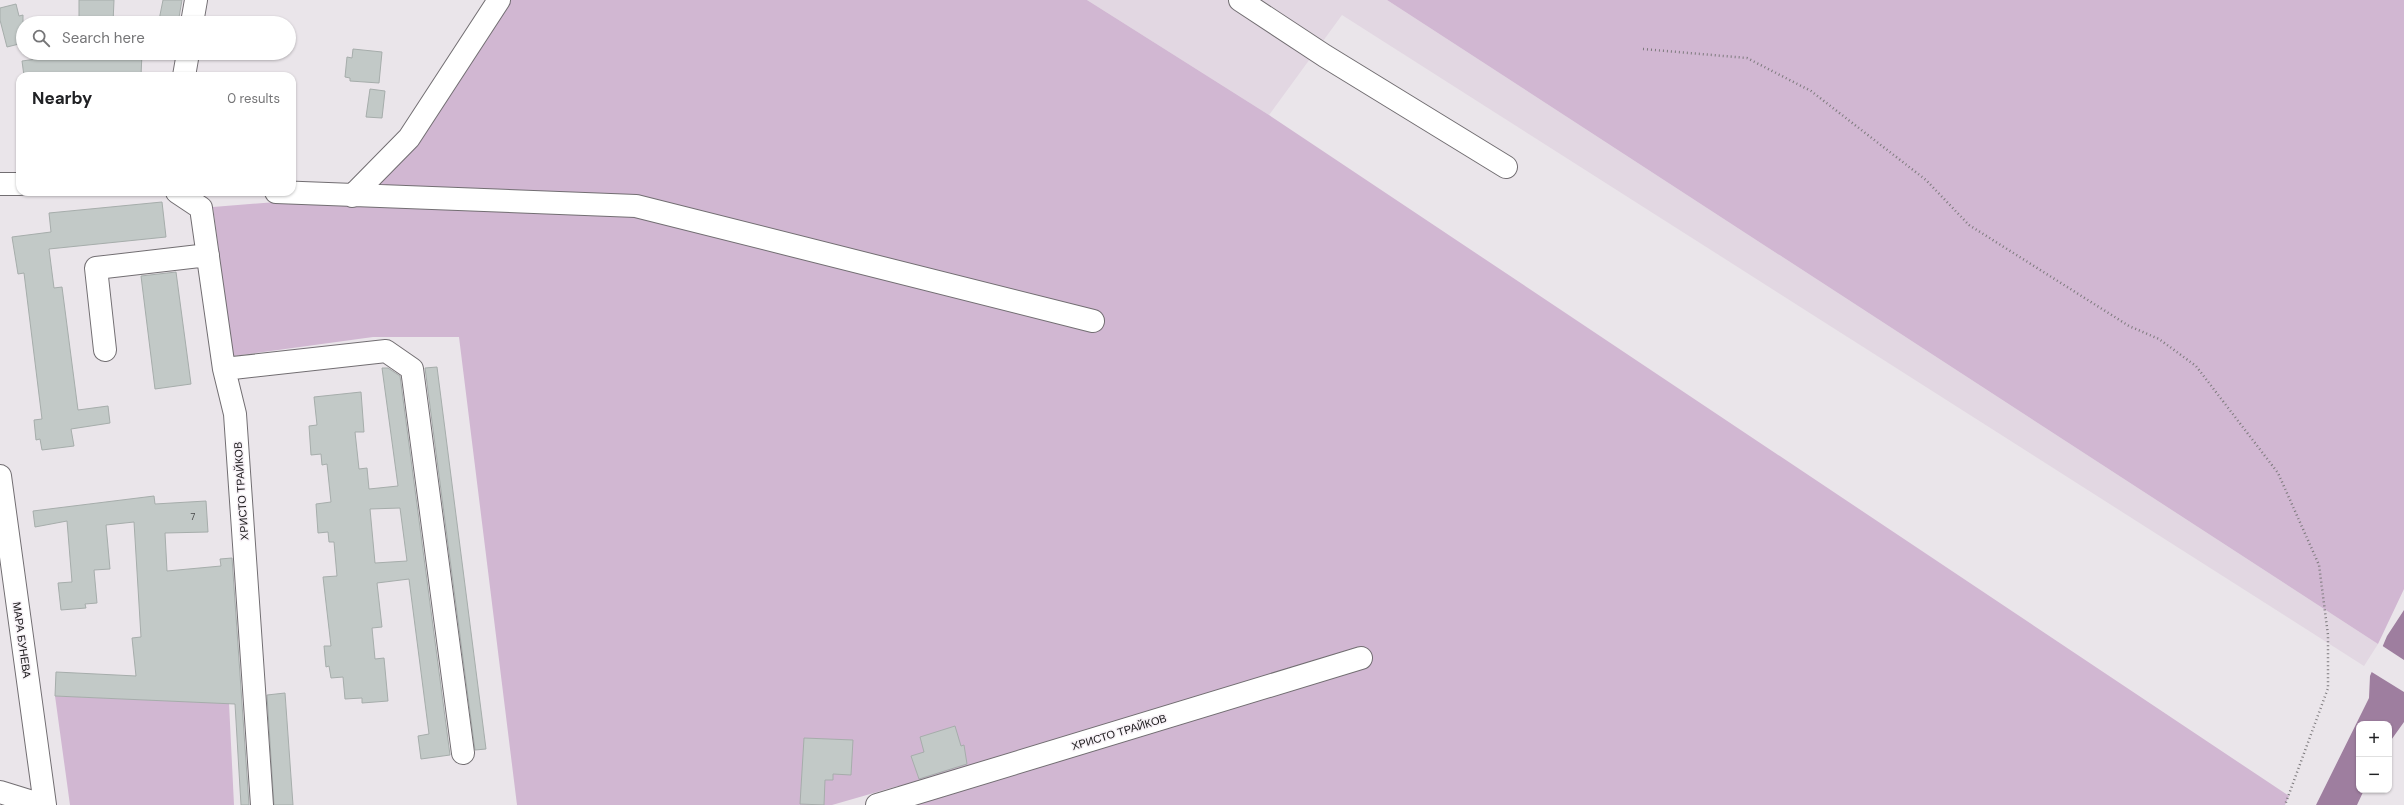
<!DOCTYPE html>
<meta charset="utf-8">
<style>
:root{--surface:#fff;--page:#f6f6f6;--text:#202124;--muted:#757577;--line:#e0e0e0}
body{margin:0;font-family:"DM Sans",sans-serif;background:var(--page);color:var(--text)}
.controls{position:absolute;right:12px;bottom:12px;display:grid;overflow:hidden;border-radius:8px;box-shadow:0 1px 3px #0004}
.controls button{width:36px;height:36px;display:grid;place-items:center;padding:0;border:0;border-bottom:1px solid var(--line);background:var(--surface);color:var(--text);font:20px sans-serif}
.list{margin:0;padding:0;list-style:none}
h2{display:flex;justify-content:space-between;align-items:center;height:52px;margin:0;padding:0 16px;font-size:17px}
h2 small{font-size:13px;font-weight:400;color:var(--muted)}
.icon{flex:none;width:22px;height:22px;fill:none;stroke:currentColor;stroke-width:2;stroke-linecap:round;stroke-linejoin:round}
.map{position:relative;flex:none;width:2404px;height:805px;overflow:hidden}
.search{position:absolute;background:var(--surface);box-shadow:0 1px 3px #0004;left:16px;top:16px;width:280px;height:44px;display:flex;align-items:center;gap:10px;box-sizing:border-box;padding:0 14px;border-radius:22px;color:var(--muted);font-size:15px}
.panel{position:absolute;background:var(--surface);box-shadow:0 1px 3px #0004;left:16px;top:72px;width:280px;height:124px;border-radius:12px}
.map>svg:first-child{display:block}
.built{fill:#e2d7e2}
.green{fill:#d1b7d2}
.water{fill:#9e7e9f}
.pier{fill:#eae5ea}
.building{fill:#c2c9c7;stroke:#a6adab;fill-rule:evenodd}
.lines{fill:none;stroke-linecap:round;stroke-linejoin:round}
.minor-casing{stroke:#726e72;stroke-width:24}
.path{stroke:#7d7a7d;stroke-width:2.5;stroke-dasharray:1 3;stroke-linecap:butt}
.minor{stroke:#fff;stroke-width:22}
.labels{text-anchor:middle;stroke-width:3;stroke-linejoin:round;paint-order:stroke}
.number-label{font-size:9px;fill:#454546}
.street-label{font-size:11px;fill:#1b191b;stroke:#f7f2f7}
</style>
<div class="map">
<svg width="2404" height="805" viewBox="0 0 2404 805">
<rect width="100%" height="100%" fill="#eae5ea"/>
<!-- built -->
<path class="built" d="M1087 0H1387L2378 644 2364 666 1342 15 1269 115Z"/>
<!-- green -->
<path class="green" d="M499 0H1087L1269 115 2289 796 2285 805H899L898 786 832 805H517L459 337H373L233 356 213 207 352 196Z
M1387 0H2404V589L2378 644Z
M55 696 229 703 234 805H70Z"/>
<!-- water -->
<path class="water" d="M2404 610V722L2389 743V724H2359V790H2364L2357 805H2316L2369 698 2370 676 2387 636Z"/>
<!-- pier -->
<path class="pier" d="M2381 645 2404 660V692L2370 671Z"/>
<!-- building -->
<path class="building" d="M79 0H114L113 23H79Z
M163 0H182L178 23 159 20Z
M16 4 19 16 23 15V43L7 47 0 20V8Z
M353 49 382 52 379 83 350 81V78L345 77 347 57 352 58Z
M80 53H142L141 76H24L22 61Z
M370 89 385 91 382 118 366 117Z
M162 202 166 237 49 249 54 288 62 287 78 410 108 406 110 423 71 429 74 446 42 450 40 439 36 440 34 420 42 419 24 273 18 274 12 237 51 232 49 213Z
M176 272 191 384 155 389 141 276Z
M437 367 486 749 475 750 425 368Z
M382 368H388L400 376 450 755 421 759 418 736 429 734 409 579 377 583 382 627 372 628 375 659 384 658 388 701 362 703V698L345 699 343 677 331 678 329 666 326 667 324 646H331L323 577 337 576 334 542H329L328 532 318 533 316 504 331 502 327 464 322 465 321 454 311 455 309 426 317 425 314 397 361 392 364 432H355L359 469 367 468 369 489 398 486ZM400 508 407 561 375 563 370 509Z
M154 496 155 504 206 501 208 532 165 533 167 571 221 566 220 559 232 558 249 805H241L235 704 55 696 56 672 136 676 132 638 141 637 134 522 106 525 110 569 94 570 97 603 85 604 86 608 61 610 58 583 72 582 67 521 35 527 33 511Z
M285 693 293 805H274L267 695Z
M955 726 961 746 964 745 967 764 919 779 911 756 924 752 920 737Z
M804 738 853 740 851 775 833 774V780H825L824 805 800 804Z"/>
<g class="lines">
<!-- minor casing -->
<g class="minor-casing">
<path id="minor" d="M1240 0 1325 56 1506 167
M192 23 196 0
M184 76 188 53
M0 184H20
M177 192 201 208 224 369 235 414 262 805
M276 192 636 206 1093 321
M352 196 409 138 499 0
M105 350 96 268 208 255
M224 369 386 351 412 369 463 753
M0 476 45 805
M0 792 42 805
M877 805 1361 658"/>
</g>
<!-- path -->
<path class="path" d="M1643 49 1747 58 1811 91 1926 180 1969 225 2129 326 2159 339 2196 366 2278 473 2319 565 2328 635V688L2285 805"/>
<!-- minor -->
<use href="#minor" class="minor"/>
</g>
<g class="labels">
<!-- number labels -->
<g class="number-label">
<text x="193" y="520">7</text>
</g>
<!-- street labels -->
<g class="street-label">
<text transform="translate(241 491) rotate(-94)" y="4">ХРИСТО ТРАЙКОВ</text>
<text transform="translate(22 640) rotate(82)" y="4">МАРА БУНЕВА</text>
<text transform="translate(1119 732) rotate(-17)" y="4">ХРИСТО ТРАЙКОВ</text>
</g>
</g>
</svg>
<div class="controls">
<button>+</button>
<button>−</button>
</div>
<div class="search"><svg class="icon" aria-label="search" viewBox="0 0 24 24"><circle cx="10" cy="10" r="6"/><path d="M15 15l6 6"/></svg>Search here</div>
<section class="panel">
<h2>Nearby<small>0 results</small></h2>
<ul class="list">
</ul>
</section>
</div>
